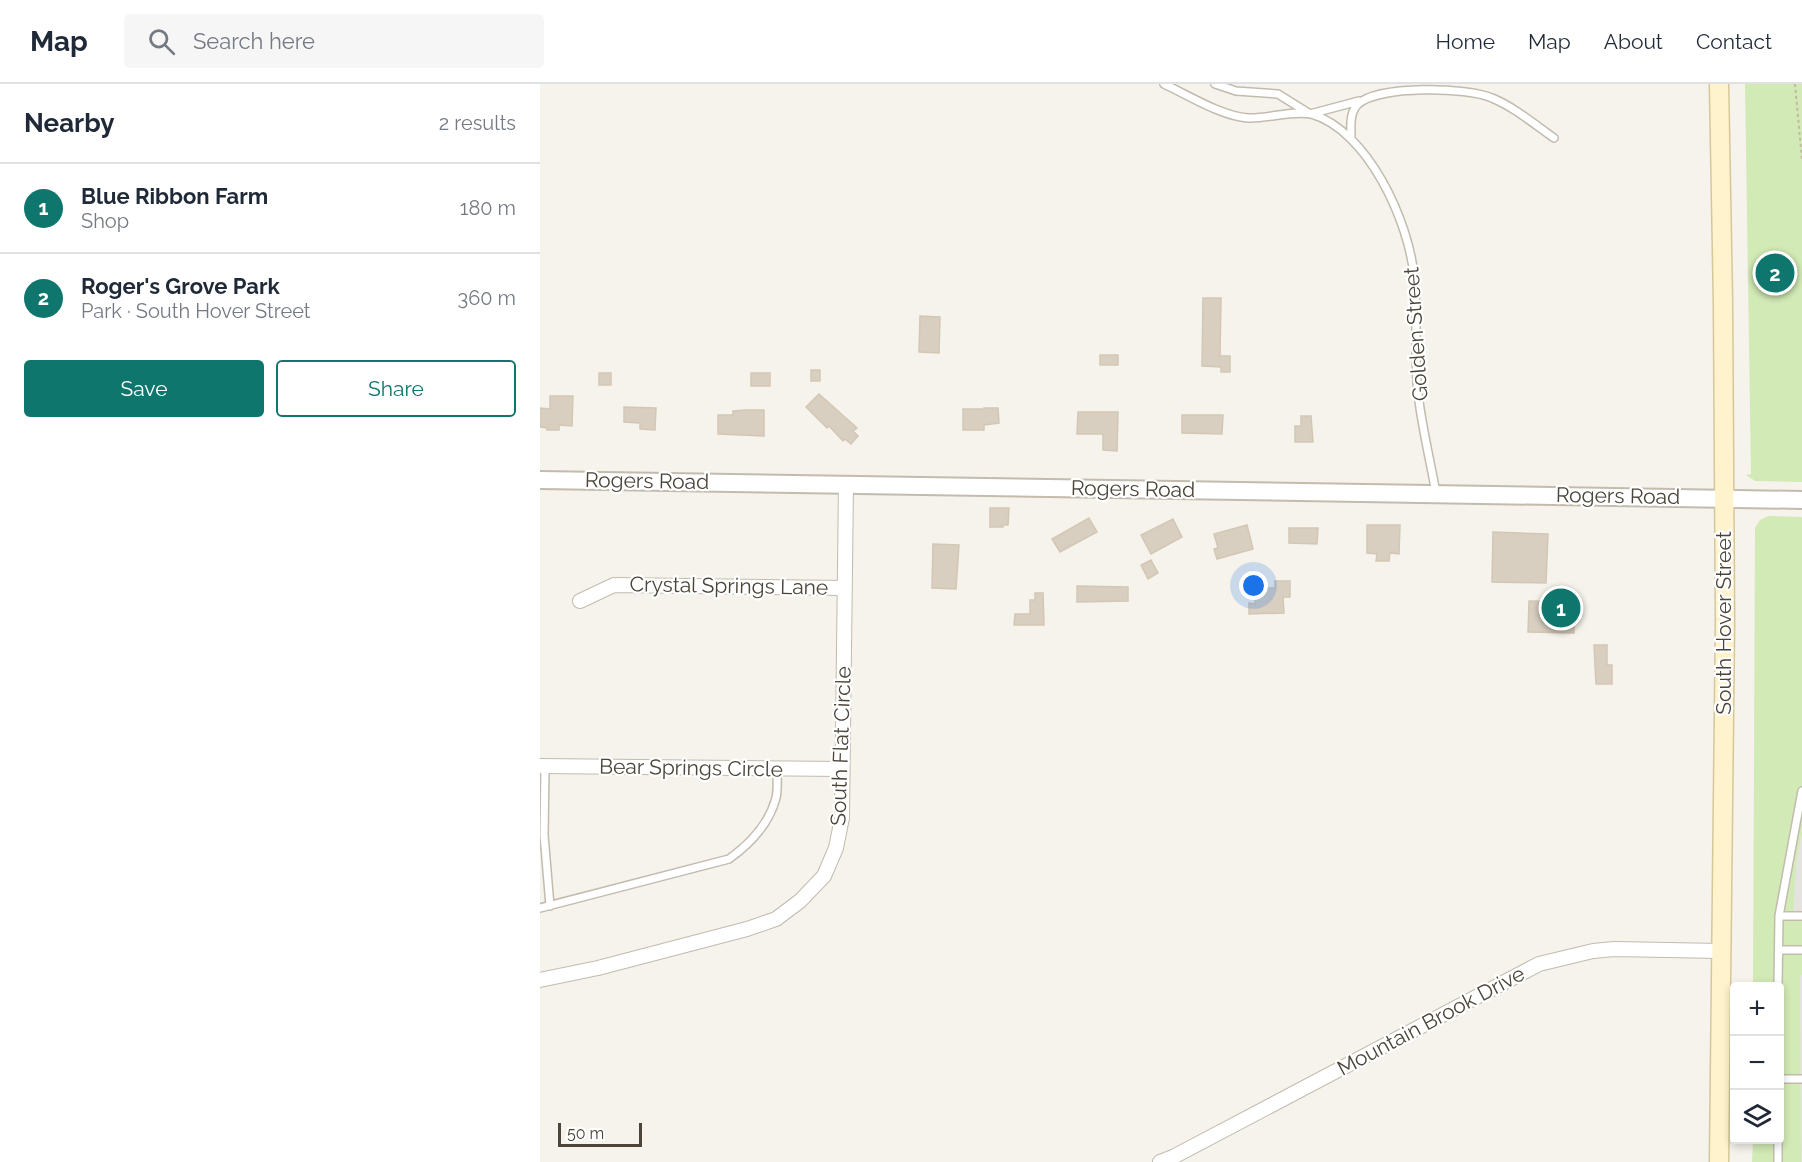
<!DOCTYPE html>
<meta charset="utf-8">
<style>
:root{--surface:#fff;--page:#f6f6f7;--text:#1f2937;--muted:#747a83;--line:#e0e1e3;--accent:#0f766e}
body{margin:0;font-family:Raleway,sans-serif;background:var(--page);color:var(--text)}
.controls{position:absolute;right:18px;bottom:18px;display:grid;overflow:hidden;border-radius:6px;box-shadow:0 3px 9px #0003}
.controls button{width:54px;height:54px;display:grid;place-items:center;padding:0;border:0;border-bottom:2px solid var(--line);background:var(--surface);color:var(--text);font:30px sans-serif}
.scale{position:absolute;left:18px;bottom:15px;width:84px;box-sizing:border-box;padding-left:6px;border:3px solid #4b4439;border-top:0;font-size:16px;line-height:21px;white-space:nowrap;color:#4b4439;-webkit-text-stroke:4px #fff;paint-order:stroke}
.you{position:absolute;left:714px;top:502px;width:21px;height:21px;margin:-15px;border:4px solid #fff;border-radius:50%;background:#1a73e8;box-shadow:0 0 0 9px #1a73e833}
.badge{display:grid;place-items:center;width:39px;height:39px;border-radius:50%;background:var(--accent);color:#fff;font-size:20px;font-weight:700}
.pin{position:absolute;translate:-50% -50%;border:3px solid #fff;box-shadow:0 2px 6px #0006}
.list{margin:0;padding:0;list-style:none}
h2{display:flex;justify-content:space-between;align-items:center;height:78px;margin:0;padding:0 24px;font-size:26px}
h2 small{font-size:20px;font-weight:400;color:var(--muted)}
.list li{display:grid;grid-template-columns:39px 1fr auto;gap:18px;align-items:center;box-sizing:border-box;height:90px;padding:0 24px;border-top:2px solid var(--line)}
.list b{display:block;font-size:22px;white-space:nowrap}
.list p{margin:0;font-size:20px;white-space:nowrap;color:var(--muted)}
.list em{font-size:20px;font-style:normal;color:var(--muted)}
.actions{display:flex;gap:12px;padding:18px 24px}
.actions a{flex:1;padding:14px 0;border:2px solid var(--accent);border-radius:6px;text-align:center;font-size:21px;color:var(--accent)}
.actions .main{background:var(--accent);color:#fff}
.icon{flex:none;width:33px;height:33px;fill:none;stroke:currentColor;stroke-width:2;stroke-linecap:round;stroke-linejoin:round}
.map{position:relative;flex:none;width:1262px;height:1078px;overflow:hidden}
header{display:flex;align-items:center;gap:36px;box-sizing:border-box;height:84px;padding:0 30px;background:var(--surface);border-bottom:2px solid var(--line)}
header strong{font-size:28px}
nav{display:flex;gap:33px;margin-inline-start:auto;font-size:21px}
.search{width:420px;height:54px;background:var(--page);display:flex;align-items:center;gap:15px;box-sizing:border-box;padding:0 21px;border-radius:6px;color:var(--muted);font-size:22px}
main{display:flex}
aside{flex:1;background:var(--surface)}
.map>svg:first-child{display:block}
.green{fill:#d2eab5}
.parking{fill:#e5e3e0}
.building{fill:#d8cfc1;stroke:#d3c7b4;stroke-width:1.5}
.lines{fill:none;stroke-linecap:round;stroke-linejoin:round}
.service-casing{stroke:#c2bbae;stroke-width:10}
.minor-casing{stroke:#c2bbae;stroke-width:16}
.tertiary-casing{stroke:#c2bbae;stroke-width:20}
.secondary-casing{stroke:#d6c79b;stroke-width:21}
.path{stroke:#c4b79f;stroke-width:2;stroke-dasharray:3 3;stroke-linecap:butt}
.service{stroke:#fff;stroke-width:7}
.minor{stroke:#fff;stroke-width:14}
.tertiary{stroke:#fff;stroke-width:16}
.secondary{stroke:#fff3cd;stroke-width:18}
.labels{text-anchor:middle;stroke-width:4.5;stroke-linejoin:round;paint-order:stroke}
.street-label{font-size:21px;fill:#4b4439;stroke:#fff}
</style>
<header>
<strong>Map</strong>
<div class="search"><svg class="icon" aria-label="search" viewBox="0 0 24 24"><circle cx="10" cy="10" r="6"/><path d="M15 15l6 6"/></svg>Search here</div>
<nav><a>Home</a><a>Map</a><a>About</a><a>Contact</a></nav>
</header>
<main>
<aside>
<h2>Nearby<small>2 results</small></h2>
<ul class="list">
<li><span class="badge">1</span><div><b>Blue Ribbon Farm</b><p>Shop</p></div><em>180 m</em></li>
<li><span class="badge">2</span><div><b>Roger's Grove Park</b><p>Park · South Hover Street</p></div><em>360 m</em></li>
</ul>
<div class="actions"><a class="main">Save</a><a>Share</a></div>
</aside>
<div class="map">
<svg width="1262" height="1078" viewBox="0 0 1262 1078">
<rect width="100%" height="100%" fill="#f6f3ec"/>
<!-- green -->
<path class="green" d="M1205 0H1262V398L1215 397 1206 391 1211 390Z
M1228 432 1262 433V1078H1212L1213 1056H1240V902H1213L1215 444 1220 436Z"/>
<!-- parking -->
<path class="parking" d="M1262 749V835H1253L1256 779Z
M1260 891H1262V1078H1261Z"/>
<!-- building -->
<path class="building" d="M663 214H681L680 272H690V288H681V283L662 282Z
M380 232 400 233 399 269 379 268Z
M560 271H578V281H560Z
M271 286H280V297H271Z
M59 289H71V301H59Z
M211 289H230V302H211Z
M279 310 317 344 313 347 318 352 311 360 305 355 303 357 289 342 287 344 266 323Z
M10 312H33L32 342 19 341V346H7V344L0 343V324L10 325Z
M84 323 116 324 115 346 100 345V339L84 338Z
M444 324H458L459 339 444 341V346H423V325H444Z
M205 326H224V352L178 350V331H193V327Z
M538 328H578L577 367 563 366V350H537Z
M642 331H683L682 350 642 349Z
M761 332H771L773 358H755V342H761Z
M450 424H469L468 441H463V443H450Z
M549 434 557 448 520 468 512 455Z
M633 435 642 453 611 470 601 451Z
M707 441 713 465 677 475 674 465 678 464 674 450Z
M827 441H860L859 470 850 469 849 477H836L837 470 827 469Z
M749 444H778L777 460 749 459Z
M953 448 1008 450 1006 499 952 498Z
M393 460 419 461 416 505 392 504Z
M611 476 618 489 608 495 601 481Z
M735 497H750V513H743L744 529 709 530V519L715 520V504H735Z
M537 502 588 503V517L537 518Z
M495 509H503L504 541H474L475 530H490V516H495Z
M989 517 1034 518V549L988 548Z
M1054 561H1067V581H1072V600H1056Z"/>
<g class="lines">
<!-- service casing -->
<g class="service-casing">
<path id="service" d="M624 0C648 11 681 32 708 34 727 35 753 26 771 30 828 46 869 138 874 192 878 231 874 271 878 310 882 343 890 376 896 409
M675 0 696 7 738 10 770 30 819 17
M811 55C811 43 809 29 818 20 839 1 927 3 952 14 974 23 994 40 1014 54
M5 683 4 751 10 822
M0 824 189 775C210 760 229 740 236 714 238 705 237 694 237 685
M1239 832H1262
M1239 866H1262
M1238 902 1239 832 1262 707
M1240 995H1262
M1238 1078V1056"/>
</g>
<!-- minor casing -->
<g class="minor-casing">
<path id="minor" d="M40 517 74 501 305 504
M0 682 302 685
M0 896 58 884 207 845 236 835 260 817 284 792 296 764 302 734 306 400
M620 1078 633 1073 999 880 1053 867 1074 865 1181 867"/>
</g>
<!-- tertiary casing -->
<g class="tertiary-casing">
<path id="tertiary" d="M0 396 1262 416"/>
</g>
<!-- secondary casing -->
<g class="secondary-casing">
<path id="secondary" d="M1179 1078 1185 538 1183 219 1179 0"/>
</g>
<!-- path -->
<path class="path" d="M1255 0 1262 76"/>
<!-- service -->
<use href="#service" class="service"/>
<!-- minor -->
<use href="#minor" class="minor"/>
<!-- tertiary -->
<use href="#tertiary" class="tertiary"/>
<!-- secondary -->
<use href="#secondary" class="secondary"/>
</g>
<g class="labels">
<!-- street labels -->
<g class="street-label">
<text transform="translate(876 250) rotate(-94)" y="7">Golden Street</text>
<text transform="translate(107 397) rotate(1)" y="7">Rogers Road</text>
<text transform="translate(593 405) rotate(1)" y="7">Rogers Road</text>
<text transform="translate(1078 412) rotate(1)" y="7">Rogers Road</text>
<text transform="translate(189 502) rotate(1)" y="7">Crystal Springs Lane</text>
<text transform="translate(1184 539) rotate(-90)" y="7">South Hover Street</text>
<text transform="translate(301 662) rotate(-88)" y="7">South Flat Circle</text>
<text transform="translate(151 684) rotate(1)" y="7">Bear Springs Circle</text>
<text transform="translate(891 937) rotate(-28)" y="7">Mountain Brook Drive</text>
</g>
</g>
</svg>
<div class="controls">
<button>+</button>
<button>−</button>
<button><svg class="icon" aria-label="layers" viewBox="0 0 24 24"><path d="M12 4l9 5-9 5-9-5zM3 14l9 5 9-5"/></svg></button>
</div>
<div class="scale">50 m</div>
<div class="you"></div>
<div class="pin badge" style="left:1021px;top:524px">1</div>
<div class="pin badge" style="left:1235px;top:189px">2</div>
</div>
</main>
